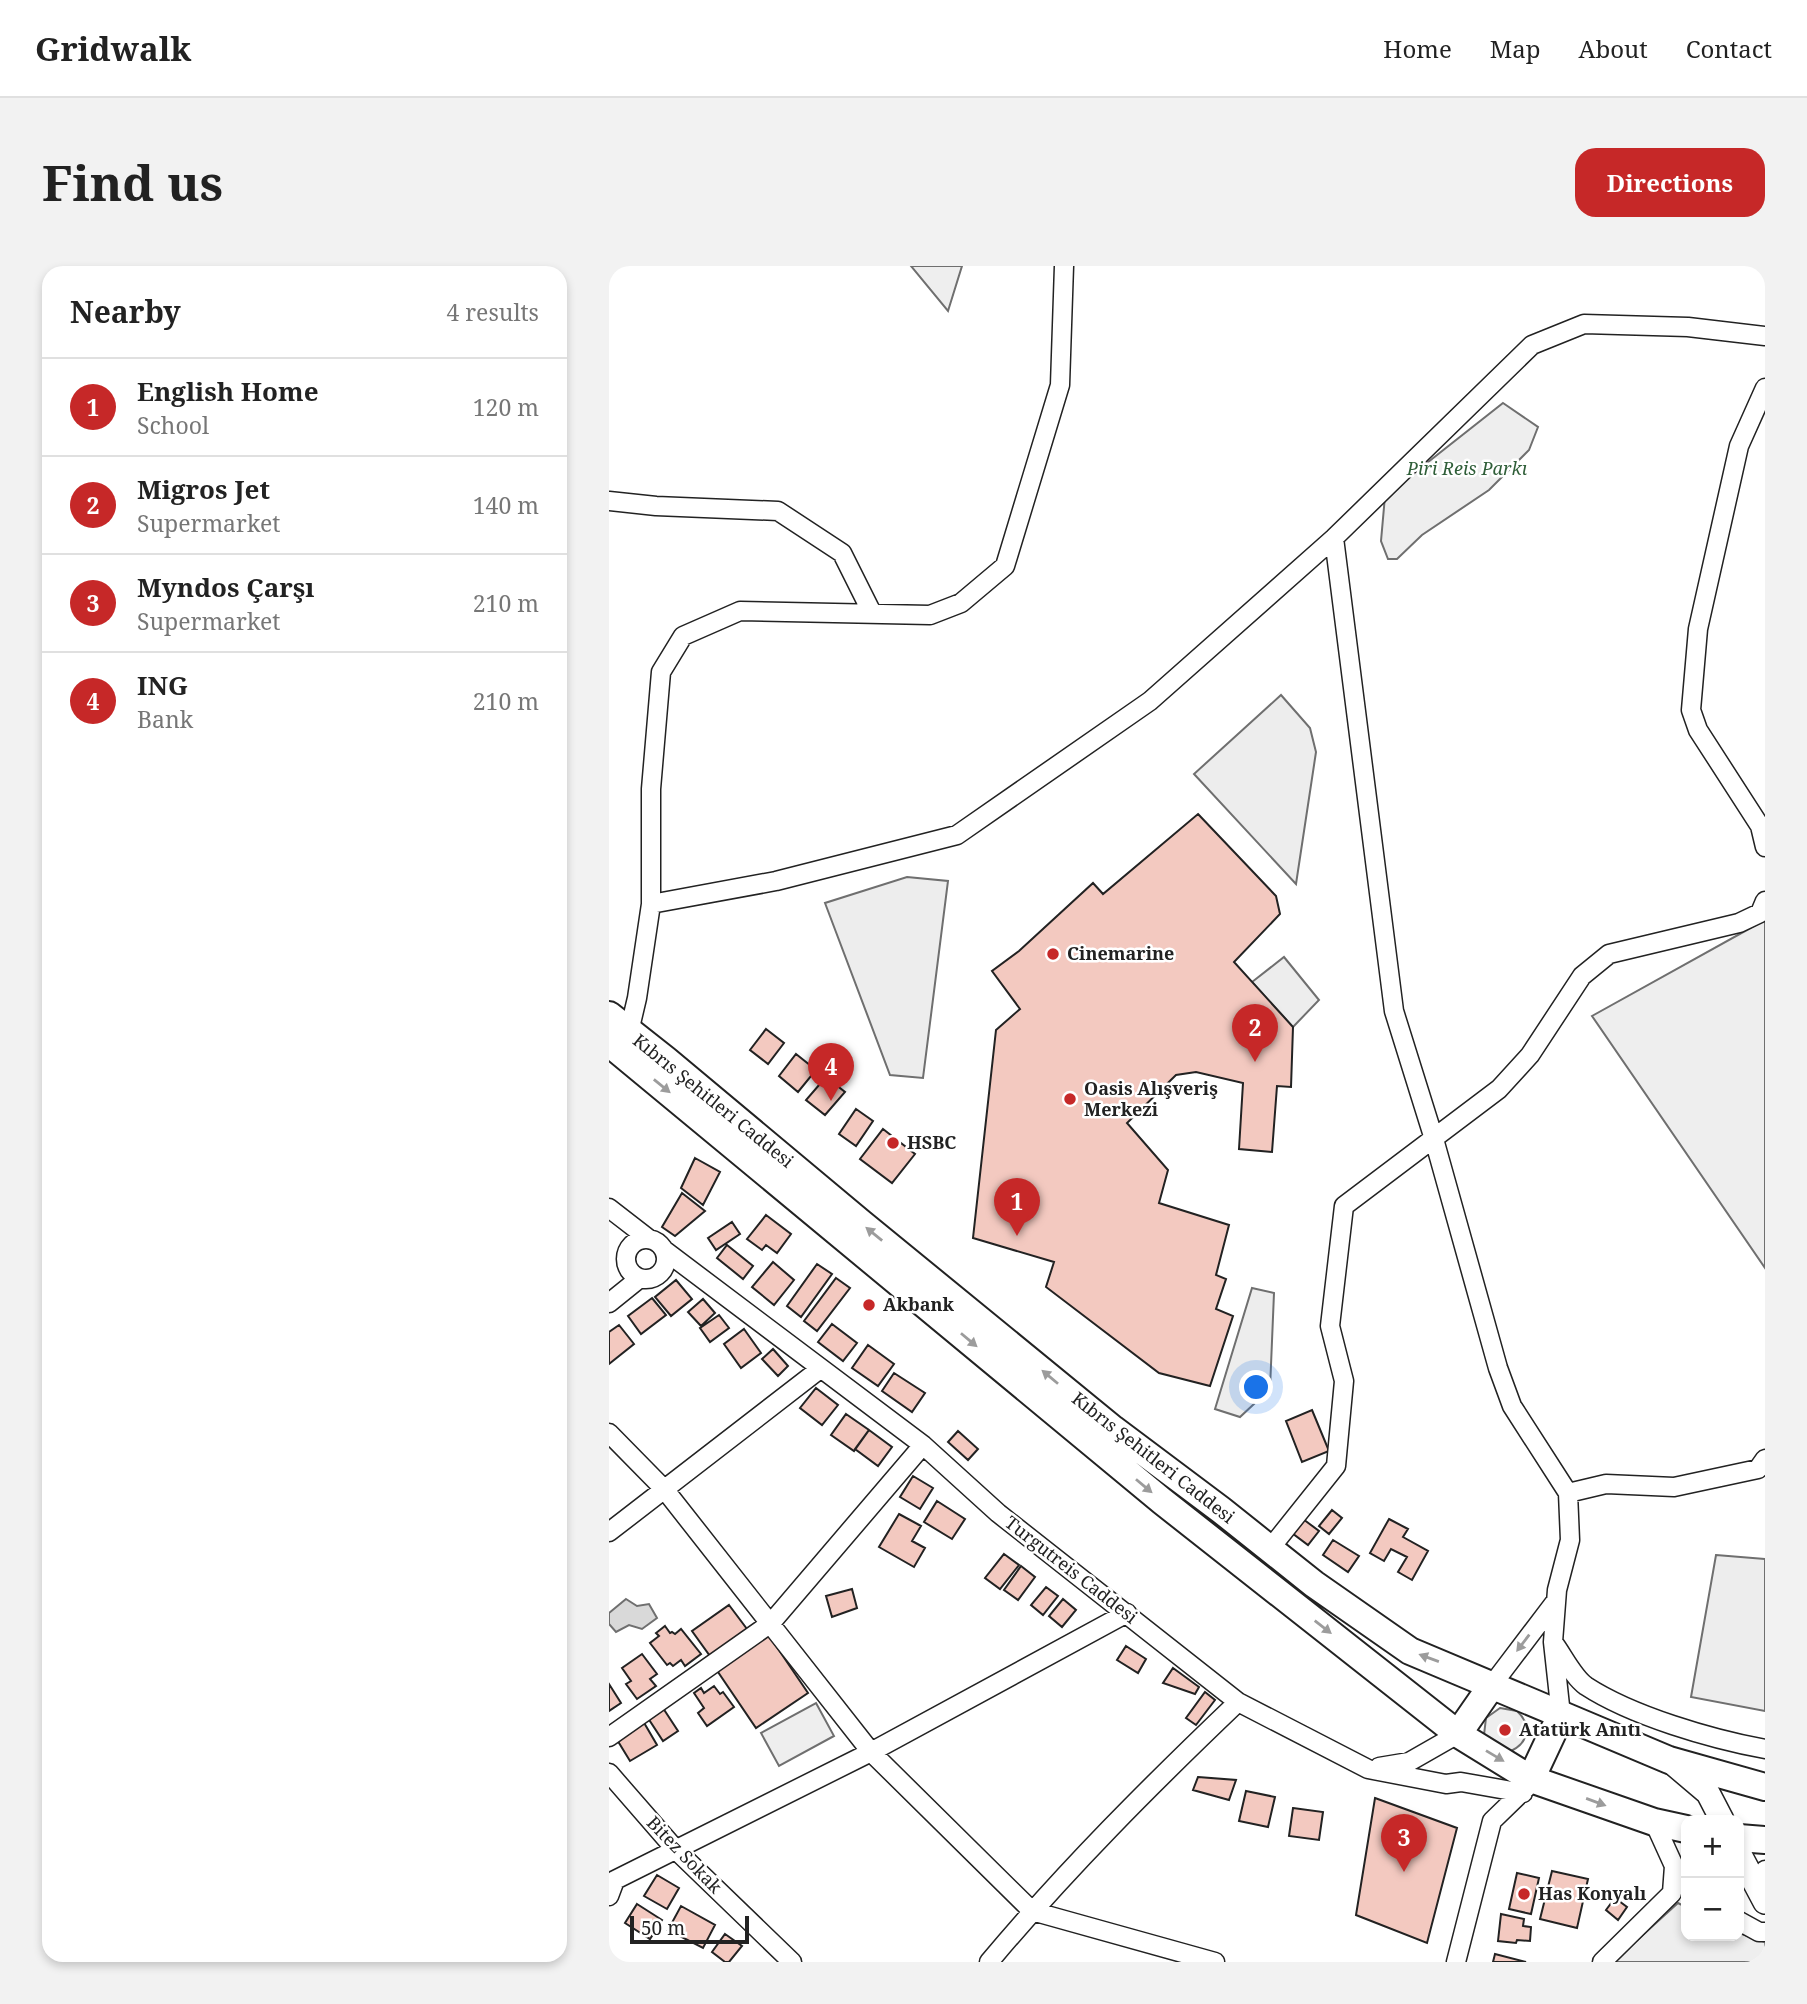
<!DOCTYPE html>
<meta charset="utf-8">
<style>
:root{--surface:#fff;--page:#f2f2f2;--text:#222;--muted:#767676;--line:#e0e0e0;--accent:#c62828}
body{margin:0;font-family:"Noto Serif",serif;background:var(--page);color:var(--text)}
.controls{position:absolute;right:21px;bottom:21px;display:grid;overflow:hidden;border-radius:14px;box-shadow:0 4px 10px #0003}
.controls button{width:63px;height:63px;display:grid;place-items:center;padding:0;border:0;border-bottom:2px solid var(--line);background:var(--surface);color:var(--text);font:35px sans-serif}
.scale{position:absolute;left:21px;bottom:18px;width:119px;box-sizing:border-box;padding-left:7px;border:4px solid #222;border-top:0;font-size:19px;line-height:24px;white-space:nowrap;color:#222;-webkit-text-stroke:5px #fff;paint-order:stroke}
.you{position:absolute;left:648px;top:1122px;width:24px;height:24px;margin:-18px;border:5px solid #fff;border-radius:50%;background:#1a73e8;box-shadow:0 0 0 10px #1a73e833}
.badge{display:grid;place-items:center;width:46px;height:46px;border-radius:50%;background:var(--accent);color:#fff;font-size:23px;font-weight:700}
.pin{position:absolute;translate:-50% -58px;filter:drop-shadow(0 2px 4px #0008)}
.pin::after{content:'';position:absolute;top:37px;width:24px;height:21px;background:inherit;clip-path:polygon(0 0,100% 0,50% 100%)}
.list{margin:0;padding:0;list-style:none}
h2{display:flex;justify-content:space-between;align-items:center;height:91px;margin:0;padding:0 28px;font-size:30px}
h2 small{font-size:23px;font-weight:400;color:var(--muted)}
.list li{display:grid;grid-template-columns:46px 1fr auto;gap:21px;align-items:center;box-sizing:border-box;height:98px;padding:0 28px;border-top:2px solid var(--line)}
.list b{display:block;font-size:26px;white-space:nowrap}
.list p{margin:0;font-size:23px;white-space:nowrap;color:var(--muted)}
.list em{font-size:23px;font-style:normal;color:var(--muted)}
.map{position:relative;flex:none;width:1156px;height:1696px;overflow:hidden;border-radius:21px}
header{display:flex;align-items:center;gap:42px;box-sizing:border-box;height:98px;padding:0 35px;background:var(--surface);border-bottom:2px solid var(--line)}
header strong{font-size:33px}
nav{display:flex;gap:38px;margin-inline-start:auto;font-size:24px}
.intro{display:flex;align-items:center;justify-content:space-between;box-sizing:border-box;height:168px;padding:0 42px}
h1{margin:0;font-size:49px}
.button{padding:18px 32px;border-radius:21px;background:var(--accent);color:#fff;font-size:24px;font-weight:700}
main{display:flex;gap:42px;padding:0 42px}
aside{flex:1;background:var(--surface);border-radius:21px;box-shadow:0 4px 10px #0003}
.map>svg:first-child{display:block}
.green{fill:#eee;stroke:#6f6f6f;stroke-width:2}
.parking{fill:#ededed;stroke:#6f6f6f;stroke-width:2}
.water{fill:#d9d9d9;stroke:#6f6f6f;stroke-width:2}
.building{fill:#f3c9c0;stroke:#222;stroke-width:2}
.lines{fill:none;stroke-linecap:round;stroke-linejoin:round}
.minor-casing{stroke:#222;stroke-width:21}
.major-casing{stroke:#222;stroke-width:26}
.highway-casing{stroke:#222;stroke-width:30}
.minor{stroke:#fff;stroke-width:18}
.major{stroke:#fff;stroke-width:23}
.highway{stroke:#fff;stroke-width:26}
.oneway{fill:#9c9c9c}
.poi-dot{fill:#c62828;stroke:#fff;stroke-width:2.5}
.labels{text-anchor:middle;stroke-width:5;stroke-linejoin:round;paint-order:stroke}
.park-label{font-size:18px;font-style:italic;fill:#2f5e38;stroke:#fff}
.poi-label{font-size:18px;font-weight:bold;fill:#222;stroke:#fff;text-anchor:start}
.street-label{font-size:18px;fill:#222;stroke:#fff}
</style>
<header>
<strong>Gridwalk</strong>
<nav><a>Home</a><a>Map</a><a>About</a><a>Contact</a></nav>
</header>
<div class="intro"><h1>Find us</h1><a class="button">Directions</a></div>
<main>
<aside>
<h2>Nearby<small>4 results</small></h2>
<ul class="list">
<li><span class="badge">1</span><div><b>English Home</b><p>School</p></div><em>120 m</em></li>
<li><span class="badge">2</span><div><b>Migros Jet</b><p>Supermarket</p></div><em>140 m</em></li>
<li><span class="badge">3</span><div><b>Myndos Çarşı</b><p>Supermarket</p></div><em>210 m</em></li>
<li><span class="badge">4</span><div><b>ING</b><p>Bank</p></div><em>210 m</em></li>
</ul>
</aside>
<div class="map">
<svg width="1156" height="1696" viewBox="0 0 1156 1696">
<rect width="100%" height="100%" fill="#fff"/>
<!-- green -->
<path class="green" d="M302 0H353L339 45Z
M894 137 929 161 920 184 880 224 813 269 788 293H779L772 275 776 230Z
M1156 654V1002L983 750Z
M207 1437 225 1470 170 1500 152 1467Z
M891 1442 908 1445C923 1459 920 1476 902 1485L875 1469 877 1452Z
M1069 1637 1077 1641V1670H1130V1667L1156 1676V1696H1004Z"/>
<!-- parking -->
<path class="parking" d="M672 429 701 462 707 486 687 618 585 508Z
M298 611 339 615 314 812 281 809 216 637Z
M675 691 710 734 684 761 643 716Z
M643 1022 665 1027 661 1123 631 1151 606 1143Z
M1107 1289 1156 1293V1445L1082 1431Z"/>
<!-- water -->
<path class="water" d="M17 1333 28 1340 40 1338 48 1352 33 1363 20 1359 7 1366 0 1358V1347Z"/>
<!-- building -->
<path class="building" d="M589 548 667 630 671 648 625 696 684 761 682 821 668 820 663 886 630 883 634 817 587 806 567 809 518 857 559 904 550 937 620 959 607 1009 617 1013 607 1043 624 1050 601 1120 550 1107 437 1021 445 996 364 972 387 764 411 743 383 705 410 685 484 617 494 628Z
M157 763 175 777 159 798 141 784Z
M187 788 207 804 189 826 170 810Z
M217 811 236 826 216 849 197 834Z
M247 843 264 855 247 880 230 868Z
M274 863 306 888 283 917 251 893Z
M86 892 111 906 94 939 72 922Z
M73 927 96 945 66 970 53 961Z
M157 949 182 968 168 987 157 979 153 984 138 973Z
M123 956 131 968 107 984 99 972Z
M118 979 144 1000 134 1013 108 992Z
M164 996 185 1014 165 1039 143 1021Z
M208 998 223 1008 192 1051 178 1040Z
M227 1012 241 1022 208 1065 195 1055Z
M67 1014 83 1033 62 1050 46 1031Z
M43 1032 57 1049 32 1068 19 1050Z
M94 1033 106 1047 92 1060 79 1046Z
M110 1049 120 1062 101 1076 91 1062Z
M223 1058 248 1077 234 1095 209 1076Z
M10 1059 25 1078 0 1098V1066Z
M135 1063 152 1087 132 1102 115 1078Z
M259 1079 285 1098 269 1120 243 1102Z
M164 1083 179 1100 169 1110 153 1093Z
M285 1107 316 1127 303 1146 273 1125Z
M207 1122 229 1139 213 1159 191 1142Z
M703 1144 720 1185 693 1196 677 1155Z
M237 1148 260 1164 245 1185 222 1169Z
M260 1164 283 1181 269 1200 246 1183Z
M349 1165 369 1183 359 1194 339 1176Z
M304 1210 324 1222 311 1243 291 1231Z
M328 1235 356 1253 343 1273 315 1256Z
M723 1244 733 1252 720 1268 710 1260Z
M290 1248 312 1260 303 1275 316 1282 305 1301 270 1281Z
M694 1253 710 1265 699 1279 683 1267Z
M780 1253 799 1263 794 1271 819 1285 803 1314 789 1306 798 1291 782 1283 775 1295 761 1287Z
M724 1274 750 1290 739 1306 714 1289Z
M395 1288 410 1299 391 1323 376 1312Z
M412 1300 426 1311 409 1334 395 1324Z
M437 1321 449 1330 434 1349 422 1339Z
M243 1323 248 1342 223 1351 217 1330Z
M454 1333 467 1344 453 1361 440 1350Z
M120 1339 138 1363 101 1390 83 1365Z
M56 1360 61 1367 63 1366 66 1368 72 1363 92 1388 76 1400 72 1394 64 1400 61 1397 58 1399 41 1377 50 1370 47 1367Z
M159 1368 199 1427 147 1462 107 1403Z
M517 1380 537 1393 529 1407 508 1394Z
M33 1388 48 1408 41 1413 47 1420 28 1433 17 1418 22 1415 13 1402Z
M564 1402 590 1421 586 1428 554 1417Z
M0 1418 12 1437 0 1445Z
M105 1420 111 1428 114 1426 125 1441 98 1460 89 1447 95 1442 85 1427 92 1422 95 1427Z
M596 1426 606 1434 587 1459 577 1452Z
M52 1439 69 1465 54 1475 37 1449Z
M34 1455 48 1479 21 1495 7 1472Z
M589 1511 627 1514 620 1534 584 1524Z
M637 1525 666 1531 659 1561 630 1555Z
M766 1532 848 1562 818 1677 747 1649Z
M684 1542 714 1546 710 1574 680 1570Z
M943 1605 979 1613 968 1662 931 1653Z
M908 1607 930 1612 922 1648 900 1643Z
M48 1609 70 1622 58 1643 35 1630Z
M1006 1632 1018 1641 1009 1654 997 1644Z
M28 1638 53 1654 41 1673 16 1657Z
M72 1640 106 1659 94 1682 59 1664Z
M892 1648 915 1653 914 1660 922 1661 921 1675 908 1674 907 1677 889 1675Z
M116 1668 133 1680 120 1696H116L103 1686Z
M886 1688 917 1696H884Z"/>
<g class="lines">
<!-- minor casing -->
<g class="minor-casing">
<path id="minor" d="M1156 122 1130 180 1089 363 1082 444 1089 464 1151 560 1156 581
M0 235 47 240 169 245 233 287 263 347
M725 272 785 745 825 873 889 1102 903 1140 959 1227 961 1274 948 1324 944 1376 952 1449
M42 638 167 615 348 569 541 435 725 272 923 79 975 58 1079 61 1156 70
M20 766 28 732 42 638V523L52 406 74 370 131 345 321 349 352 337 396 300 451 119 455 0
M0 942 40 973
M17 993a20 20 0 1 1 40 0a20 20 0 1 1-40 0Z
M55 984 314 1179 389 1247 629 1436 759 1503 837 1518 852 1516 914 1527
M0 1037 31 1012
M0 1167 56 1224 262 1486 423 1645 606 1696
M959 1227 997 1218 1065 1221 1149 1203 1156 1193
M0 1266 211 1103
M660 1284 727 1200 735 1115 721 1060 735 940 890 823 921 789 973 710 1000 688 1130 657 1151 647 1156 635
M944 1376C954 1389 964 1411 977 1420 1023 1450 1102 1473 1156 1483
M883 1419 946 1336
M0 1471 162 1357 314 1179
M770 1501 800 1496 849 1468
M0 1507 67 1584 183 1696
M1045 1556 1065 1600 1077 1611
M1156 1604 1154 1608 1156 1621
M0 1630 6 1614 262 1486 518 1347
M1130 1655 1150 1666H1156
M380 1696C457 1604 542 1519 629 1436
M847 1696 883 1555 917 1522
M993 1696 1063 1627 1065 1600"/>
</g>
<!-- major casing -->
<g class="major-casing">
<path id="major" d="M1060 1494 1099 1527 1113 1554
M1130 1587 1156 1636"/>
</g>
<!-- highway casing -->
<g class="highway-casing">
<path id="highway" d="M0 749 57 794 252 957 504 1163 612 1244 705 1318 801 1385 1060 1494 1156 1521
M0 777 553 1235 849 1468 922 1513 1045 1556 1077 1563
M849 1468 883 1419
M922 1513 952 1449
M1130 1572 1156 1574"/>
</g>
<!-- minor -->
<use href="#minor" class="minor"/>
<!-- major -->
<use href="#major" class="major"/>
<!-- highway -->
<use href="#highway" class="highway"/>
</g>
<!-- one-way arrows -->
<defs><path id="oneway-solid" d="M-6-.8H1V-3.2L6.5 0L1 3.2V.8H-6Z" transform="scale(1.75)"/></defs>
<g class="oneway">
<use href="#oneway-solid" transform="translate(53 820) rotate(39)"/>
<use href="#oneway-solid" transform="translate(265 968) rotate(-141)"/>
<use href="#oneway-solid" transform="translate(360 1074) rotate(40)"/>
<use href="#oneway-solid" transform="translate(441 1111) rotate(-140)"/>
<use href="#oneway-solid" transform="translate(535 1220) rotate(40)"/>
<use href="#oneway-solid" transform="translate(714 1361) rotate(38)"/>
<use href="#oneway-solid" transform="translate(914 1377) rotate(127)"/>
<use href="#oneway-solid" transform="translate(820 1392) rotate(-160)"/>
<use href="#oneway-solid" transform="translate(886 1490) rotate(31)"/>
<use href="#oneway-solid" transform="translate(987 1536) rotate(20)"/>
</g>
<!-- markers -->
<g class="poi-dot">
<circle cx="444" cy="688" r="7"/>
<circle cx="461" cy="833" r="7"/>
<circle cx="284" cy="877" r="7"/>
<circle cx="260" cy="1039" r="7"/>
<circle cx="896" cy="1464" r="7"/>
<circle cx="915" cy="1628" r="7"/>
</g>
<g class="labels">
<!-- park labels -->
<g class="park-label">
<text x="858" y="209">Piri Reis Parkı</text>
</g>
<!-- poi labels -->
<g class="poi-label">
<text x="458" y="694">Cinemarine</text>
<text x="475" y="829">Oasis Alışveriş<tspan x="475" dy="21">Merkezi</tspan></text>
<text x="298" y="883">HSBC</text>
<text x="274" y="1045">Akbank</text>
<text x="910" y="1470">Atatürk Anıtı</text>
<text x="929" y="1634">Has Konyalı</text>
</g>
<!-- street labels -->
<g class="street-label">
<text transform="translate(104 835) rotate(39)" y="6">Kıbrıs Şehitleri Caddesi</text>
<text transform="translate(544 1192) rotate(38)" y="6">Kıbrıs Şehitleri Caddesi</text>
<text transform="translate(462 1304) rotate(38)" y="6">Turgutreis Caddesi</text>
<text transform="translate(75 1589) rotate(46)" y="6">Bitez Sokak</text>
</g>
</g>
</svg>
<div class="controls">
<button>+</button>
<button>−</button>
</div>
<div class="scale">50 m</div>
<div class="you"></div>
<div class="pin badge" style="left:408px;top:970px">1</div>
<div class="pin badge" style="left:646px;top:796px">2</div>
<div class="pin badge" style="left:795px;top:1606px">3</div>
<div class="pin badge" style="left:222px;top:835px">4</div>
</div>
</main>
